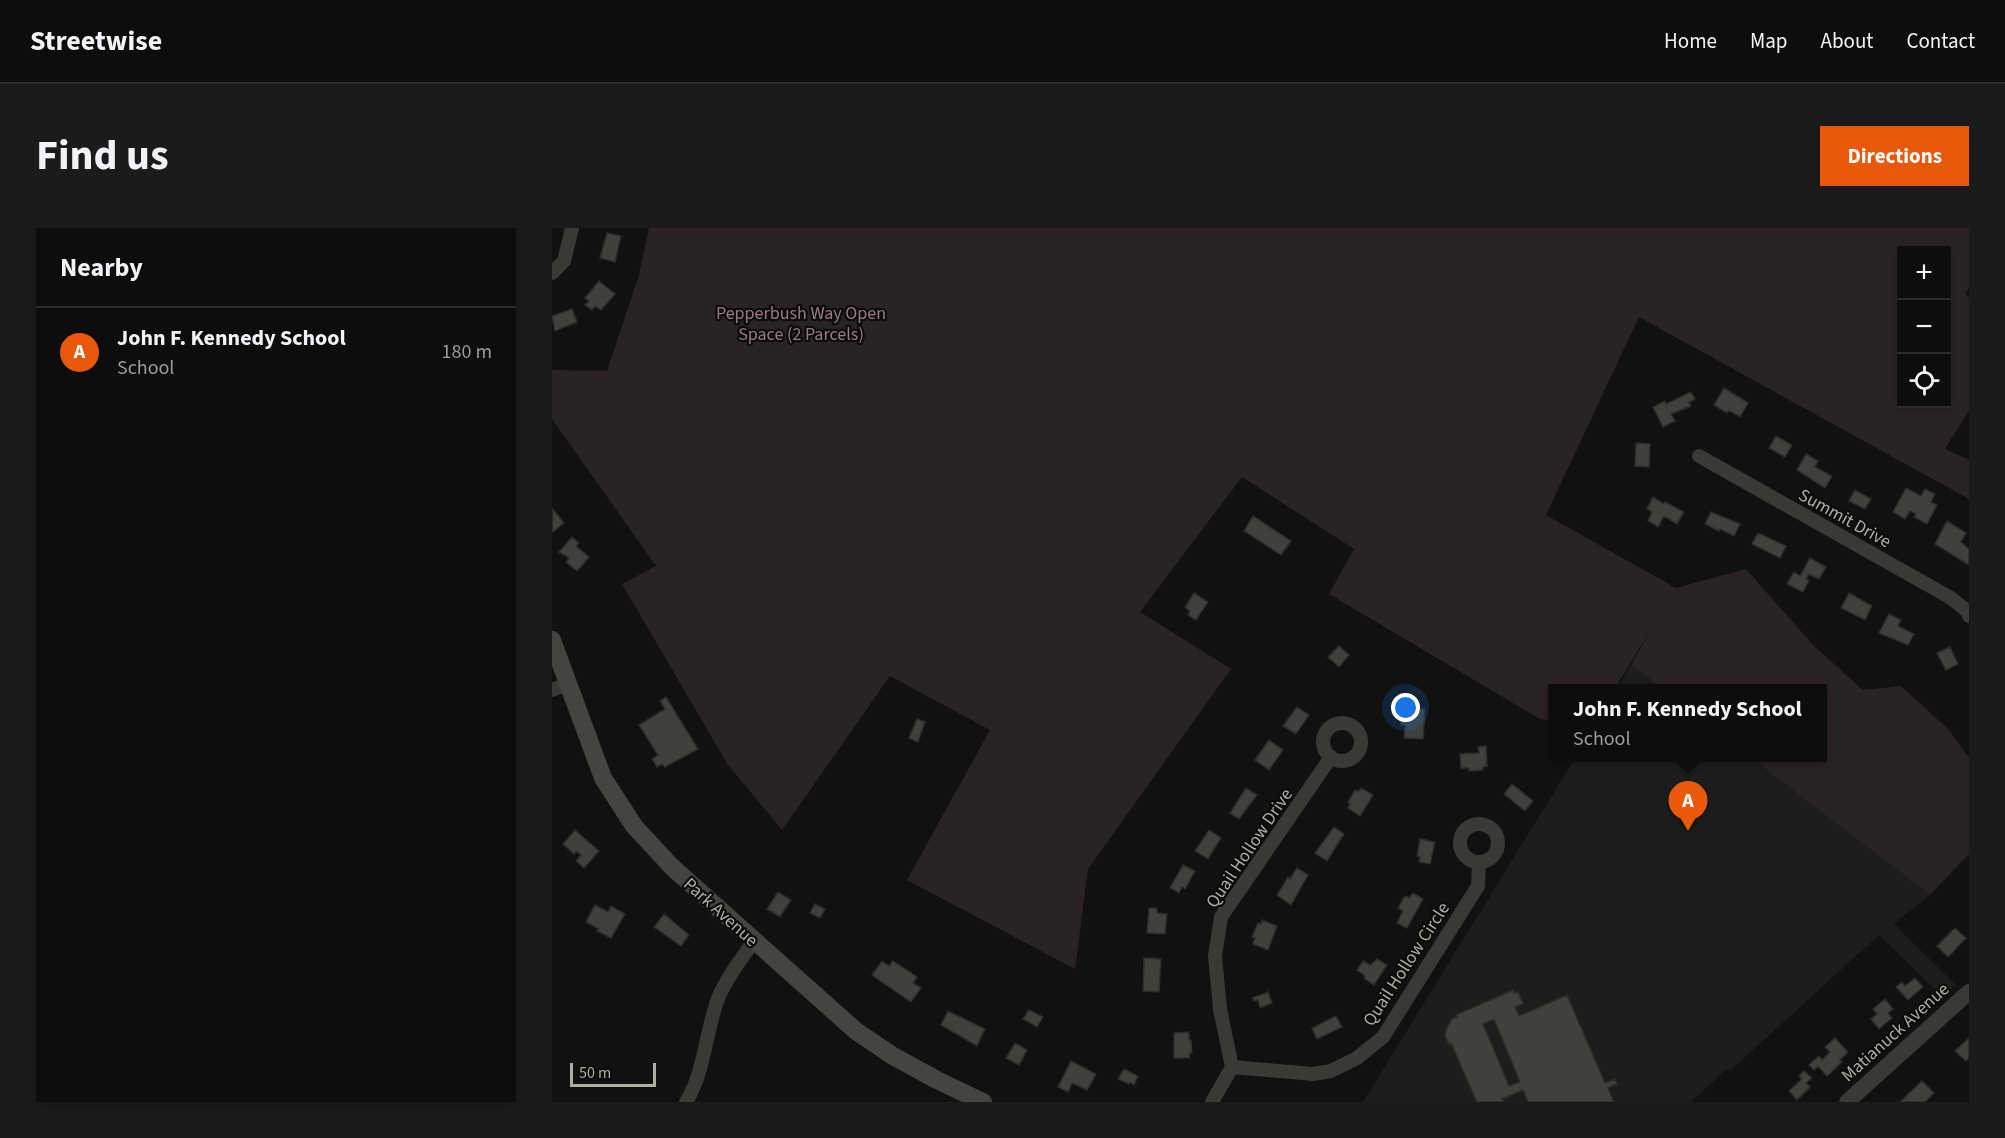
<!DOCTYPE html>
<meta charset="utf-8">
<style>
:root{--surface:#0c0d0c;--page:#1a1b1a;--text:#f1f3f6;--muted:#9a9c9d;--line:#2c2d2d;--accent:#ea580c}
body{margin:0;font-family:"Source Sans 3",sans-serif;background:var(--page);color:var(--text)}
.controls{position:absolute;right:18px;top:18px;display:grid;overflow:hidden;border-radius:0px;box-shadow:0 3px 9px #0003}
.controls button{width:54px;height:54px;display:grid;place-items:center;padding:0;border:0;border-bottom:2px solid var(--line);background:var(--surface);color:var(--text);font:30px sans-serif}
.scale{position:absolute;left:18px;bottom:15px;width:86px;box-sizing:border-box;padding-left:6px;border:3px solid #abb0a2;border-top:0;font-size:16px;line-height:21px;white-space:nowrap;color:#abb0a2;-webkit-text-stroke:4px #0b0c0b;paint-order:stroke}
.you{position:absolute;left:854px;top:480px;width:21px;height:21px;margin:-15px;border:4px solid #fff;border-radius:50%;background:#1a73e8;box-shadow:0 0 0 9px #1a73e833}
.badge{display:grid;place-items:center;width:39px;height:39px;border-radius:50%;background:var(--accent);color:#fff;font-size:20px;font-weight:700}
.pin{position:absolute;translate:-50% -50px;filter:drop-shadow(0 2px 3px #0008)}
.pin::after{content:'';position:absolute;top:32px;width:21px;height:18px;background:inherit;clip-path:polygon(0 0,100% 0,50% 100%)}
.popup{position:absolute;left:996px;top:456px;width:279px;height:78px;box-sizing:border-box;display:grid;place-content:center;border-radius:0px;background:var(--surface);filter:drop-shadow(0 2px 4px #0005);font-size:20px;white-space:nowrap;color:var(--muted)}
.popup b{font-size:22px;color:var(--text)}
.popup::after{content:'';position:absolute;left:50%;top:100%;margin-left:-12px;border:12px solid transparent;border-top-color:var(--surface)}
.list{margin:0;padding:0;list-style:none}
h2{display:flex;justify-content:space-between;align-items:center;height:78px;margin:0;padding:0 24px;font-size:26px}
h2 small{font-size:20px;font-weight:400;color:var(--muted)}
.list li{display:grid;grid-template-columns:39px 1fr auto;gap:18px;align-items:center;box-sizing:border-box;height:90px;padding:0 24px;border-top:2px solid var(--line)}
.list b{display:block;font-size:22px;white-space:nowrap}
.list p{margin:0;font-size:20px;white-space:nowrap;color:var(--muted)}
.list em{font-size:20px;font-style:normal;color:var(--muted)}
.icon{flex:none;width:33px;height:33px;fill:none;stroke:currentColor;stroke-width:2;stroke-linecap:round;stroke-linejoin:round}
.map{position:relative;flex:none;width:1417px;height:874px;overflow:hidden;border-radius:0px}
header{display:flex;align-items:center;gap:36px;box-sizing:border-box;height:84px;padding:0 30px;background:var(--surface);border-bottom:2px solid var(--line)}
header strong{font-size:28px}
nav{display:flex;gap:33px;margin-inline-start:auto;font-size:21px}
.intro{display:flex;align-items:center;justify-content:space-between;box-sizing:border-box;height:144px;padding:0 36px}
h1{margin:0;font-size:42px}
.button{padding:15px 27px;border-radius:0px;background:var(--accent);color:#fff;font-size:21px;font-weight:700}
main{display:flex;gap:36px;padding:0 36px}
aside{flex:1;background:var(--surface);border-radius:0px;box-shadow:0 3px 9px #0003}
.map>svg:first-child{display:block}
.built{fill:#1c1e1c}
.green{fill:#2a2324;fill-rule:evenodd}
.building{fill:#3e413c;stroke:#2b2d2a;stroke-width:1.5;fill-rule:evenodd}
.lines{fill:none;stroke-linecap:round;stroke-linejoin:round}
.minor{stroke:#383a36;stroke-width:14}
.tertiary{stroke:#383a36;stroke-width:16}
.secondary{stroke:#43453f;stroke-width:18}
.labels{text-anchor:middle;stroke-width:4.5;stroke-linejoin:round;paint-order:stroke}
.park-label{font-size:18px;fill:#997b82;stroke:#0b0c0b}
.street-label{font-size:18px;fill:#abb0a2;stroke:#0b0c0b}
</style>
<header>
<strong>Streetwise</strong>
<nav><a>Home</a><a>Map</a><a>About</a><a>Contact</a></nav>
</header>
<div class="intro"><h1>Find us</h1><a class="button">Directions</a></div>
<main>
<aside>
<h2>Nearby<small></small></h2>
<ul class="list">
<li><span class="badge">A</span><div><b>John F. Kennedy School</b><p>School</p></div><em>180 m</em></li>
</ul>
</aside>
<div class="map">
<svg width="1417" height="874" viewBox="0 0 1417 874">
<rect width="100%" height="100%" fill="#101110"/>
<!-- built -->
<path class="built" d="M1079 437 1110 460H1065Z
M1023 530H1199L1378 667 1342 696 1404 757 1391 769 1327 707 1178 843 1175 841 1139 874H811Z"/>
<!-- green -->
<path class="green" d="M97 0H1417V60L1413 65 1417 70V182L1393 221 1417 232V271L1087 89 994 287 1124 360 1194 341 1262 418 1311 462 1349 458 1397 502 1417 530V626L1378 667 1199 530H1271V460H1110L1079 437 1099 402 1063 460H1001V493L988 491 777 366 802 321 690 249 588 384 679 441 536 641 523 741 355 652 438 502 338 448 230 602 176 537 70 356 104 338 0 191V142L55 143 87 47ZM1394 22V176H1350V22Z"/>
<!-- building -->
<path class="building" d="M55 5 69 8 63 34 48 30Z
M47 53 63 66 49 82 43 78 40 82 33 77 37 73 33 70Z
M20 81 25 94 3 103 0 88Z
M1172 160 1196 175 1188 189 1177 182 1175 185 1162 177Z
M1139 164 1143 171 1137 174 1139 178 1119 186 1123 193 1111 199 1101 179 1113 173 1114 176Z
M1224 208 1240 217 1233 229 1217 220Z
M1084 215 1098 216 1097 239 1083 238Z
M1254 226 1266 233 1263 239 1280 248 1273 260 1245 242Z
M1354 260 1369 268 1373 261 1383 266 1379 274 1385 277 1375 296 1362 289 1364 286 1358 283 1353 291 1341 284Z
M1303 262 1319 271 1313 281 1297 273Z
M1101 269 1112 276 1113 274 1132 284 1125 296 1112 288 1106 299 1096 293 1100 284 1095 281Z
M1 281 12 295 1 304 0 303Z
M1159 284 1188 296 1182 308 1168 301 1167 303 1153 296Z
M701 288 739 313 729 327 692 303Z
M1395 293 1414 305 1409 314 1417 321V337L1383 316Z
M1206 305 1234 318 1228 330 1200 316Z
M20 309 27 315 24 318 37 329 25 343 14 334 17 330 7 324Z
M1258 330 1274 339 1267 351 1257 346 1254 351 1257 352 1251 364 1235 356 1242 344 1248 348Z
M642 365 656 374 644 392 636 387 638 383 633 379Z
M1297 365 1320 378 1313 392 1289 380Z
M1337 386 1349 392 1346 398 1362 406 1356 417 1327 405Z
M787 418 797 427 787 439 776 429Z
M1398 419 1406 436 1394 442 1385 425Z
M114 469 146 521 113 539 110 536 105 539 100 531 106 527 87 497 113 481 108 473Z
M850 476 867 477V481H873L871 511 852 510 853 497H849Z
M745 479 757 487 744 506 731 498Z
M365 491 373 494 366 514 357 510Z
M717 512 731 522 717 542 703 532Z
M934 518 935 538 931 539V542L917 543V540H909L908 526 927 525 926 519Z
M960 556 981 573 973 583 952 566Z
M694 560 705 567 687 591 678 585Z
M809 560 821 567 808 588 796 580 798 576 796 574 803 562 806 564Z
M782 599 792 606 775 633 763 625Z
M23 602 47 623 32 640 24 633 29 627 24 623 22 626 11 616Z
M657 602 669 610 656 631 643 623Z
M868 611 883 614 878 636 867 634 868 629 865 628Z
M631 637 643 643 633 661 630 659 627 665 618 660Z
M745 640 756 647 739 677 725 667 736 649 738 651Z
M226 664 239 672 228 689 215 681Z
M861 665 871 671 855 700 845 695 851 683 846 680 853 668 857 670Z
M263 676 273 681 268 690 258 685Z
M43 677 56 684 59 678 73 686 59 710 45 703 47 701 34 694Z
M597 680H605V685L615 686 613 706 595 705Z
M112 686 137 707 129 718 102 699Z
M710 692 725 698 716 722 701 716 703 710 700 709 706 695 709 696Z
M1403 700 1414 710 1396 729 1385 718Z
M592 730 609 731 607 764 591 763Z
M825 731 835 737 822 757 813 751 812 747 805 742 811 733 818 737Z
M330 733 337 738 341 733 365 749 361 755 369 760 359 774 320 747Z
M1363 750 1371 759 1356 772 1344 759 1350 754 1353 758Z
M961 762 962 765 966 764 971 776 963 779 967 788 1015 767 1053 855 1063 851 1065 856 1056 860 1062 874H976L971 862 950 871 951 874H925L899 815 897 816 893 808 895 799 900 791 905 789 904 787ZM942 791 968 854 957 858 931 796Z
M716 764 720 775 708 780 706 772 702 773 700 770Z
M1333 771 1341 781 1336 785 1340 790 1327 801 1319 791 1325 786 1321 781Z
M477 782 491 789 485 799 471 791Z
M396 783 433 801 425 818 389 797Z
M784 788 790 799 765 811 760 800Z
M637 804V812H639L640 825H637L638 830H622V805Z
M1283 810 1296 824 1288 832 1290 834 1275 848 1266 838 1262 842 1257 837 1267 828 1270 832 1278 824 1273 819Z
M1417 810V830L1414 833 1403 823Z
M463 815 475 822 467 837 454 830Z
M519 833 544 846 535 862 520 855 516 864 506 859Z
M572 841 586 848 582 857 578 854 577 856 566 851Z
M1252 843 1260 850 1254 855 1258 859 1245 872 1237 863 1250 851 1247 848Z
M1370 853 1382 865 1373 874H1348Z"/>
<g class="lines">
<!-- minor -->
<path class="minor" d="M0 45 12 33 20 0
M1147 228 1399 370 1415 383 1417 388
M0 462 16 456
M771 514a19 19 0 1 1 38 0a19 19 0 1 1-38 0Z
M908 615a19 19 0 1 1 38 0a19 19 0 1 1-38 0Z
M680 839 761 846 779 843 805 830 831 809 926 658 927 634
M134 874C154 841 153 803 167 768 176 748 189 731 202 713
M660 874 680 839 668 781 663 728 669 689 779 529"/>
<!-- tertiary -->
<path class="tertiary" d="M1295 874 1417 764"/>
<!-- secondary -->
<path class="secondary" d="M0 412 51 550 82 598 120 639 304 803 341 828 385 852 431 874"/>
</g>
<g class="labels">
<!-- park labels -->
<g class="park-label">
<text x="249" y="91">Pepperbush Way Open<tspan x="249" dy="21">Space (2 Parcels)</tspan></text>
</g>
<!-- street labels -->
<g class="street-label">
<text transform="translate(1293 290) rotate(29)" y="6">Summit Drive</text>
<text transform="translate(697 620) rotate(-56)" y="6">Quail Hollow Drive</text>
<text transform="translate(169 684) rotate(42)" y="6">Park Avenue</text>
<text transform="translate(854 736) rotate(-57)" y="6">Quail Hollow Circle</text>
<text transform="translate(1343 804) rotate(-42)" y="6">Matianuck Avenue</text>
</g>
</g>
</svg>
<div class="controls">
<button>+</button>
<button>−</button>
<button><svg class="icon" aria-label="locate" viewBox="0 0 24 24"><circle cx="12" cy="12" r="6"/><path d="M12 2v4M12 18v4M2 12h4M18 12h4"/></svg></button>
</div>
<div class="scale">50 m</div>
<div class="you"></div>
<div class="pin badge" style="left:1136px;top:603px">A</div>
<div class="popup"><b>John F. Kennedy School</b>School</div>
</div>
</main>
